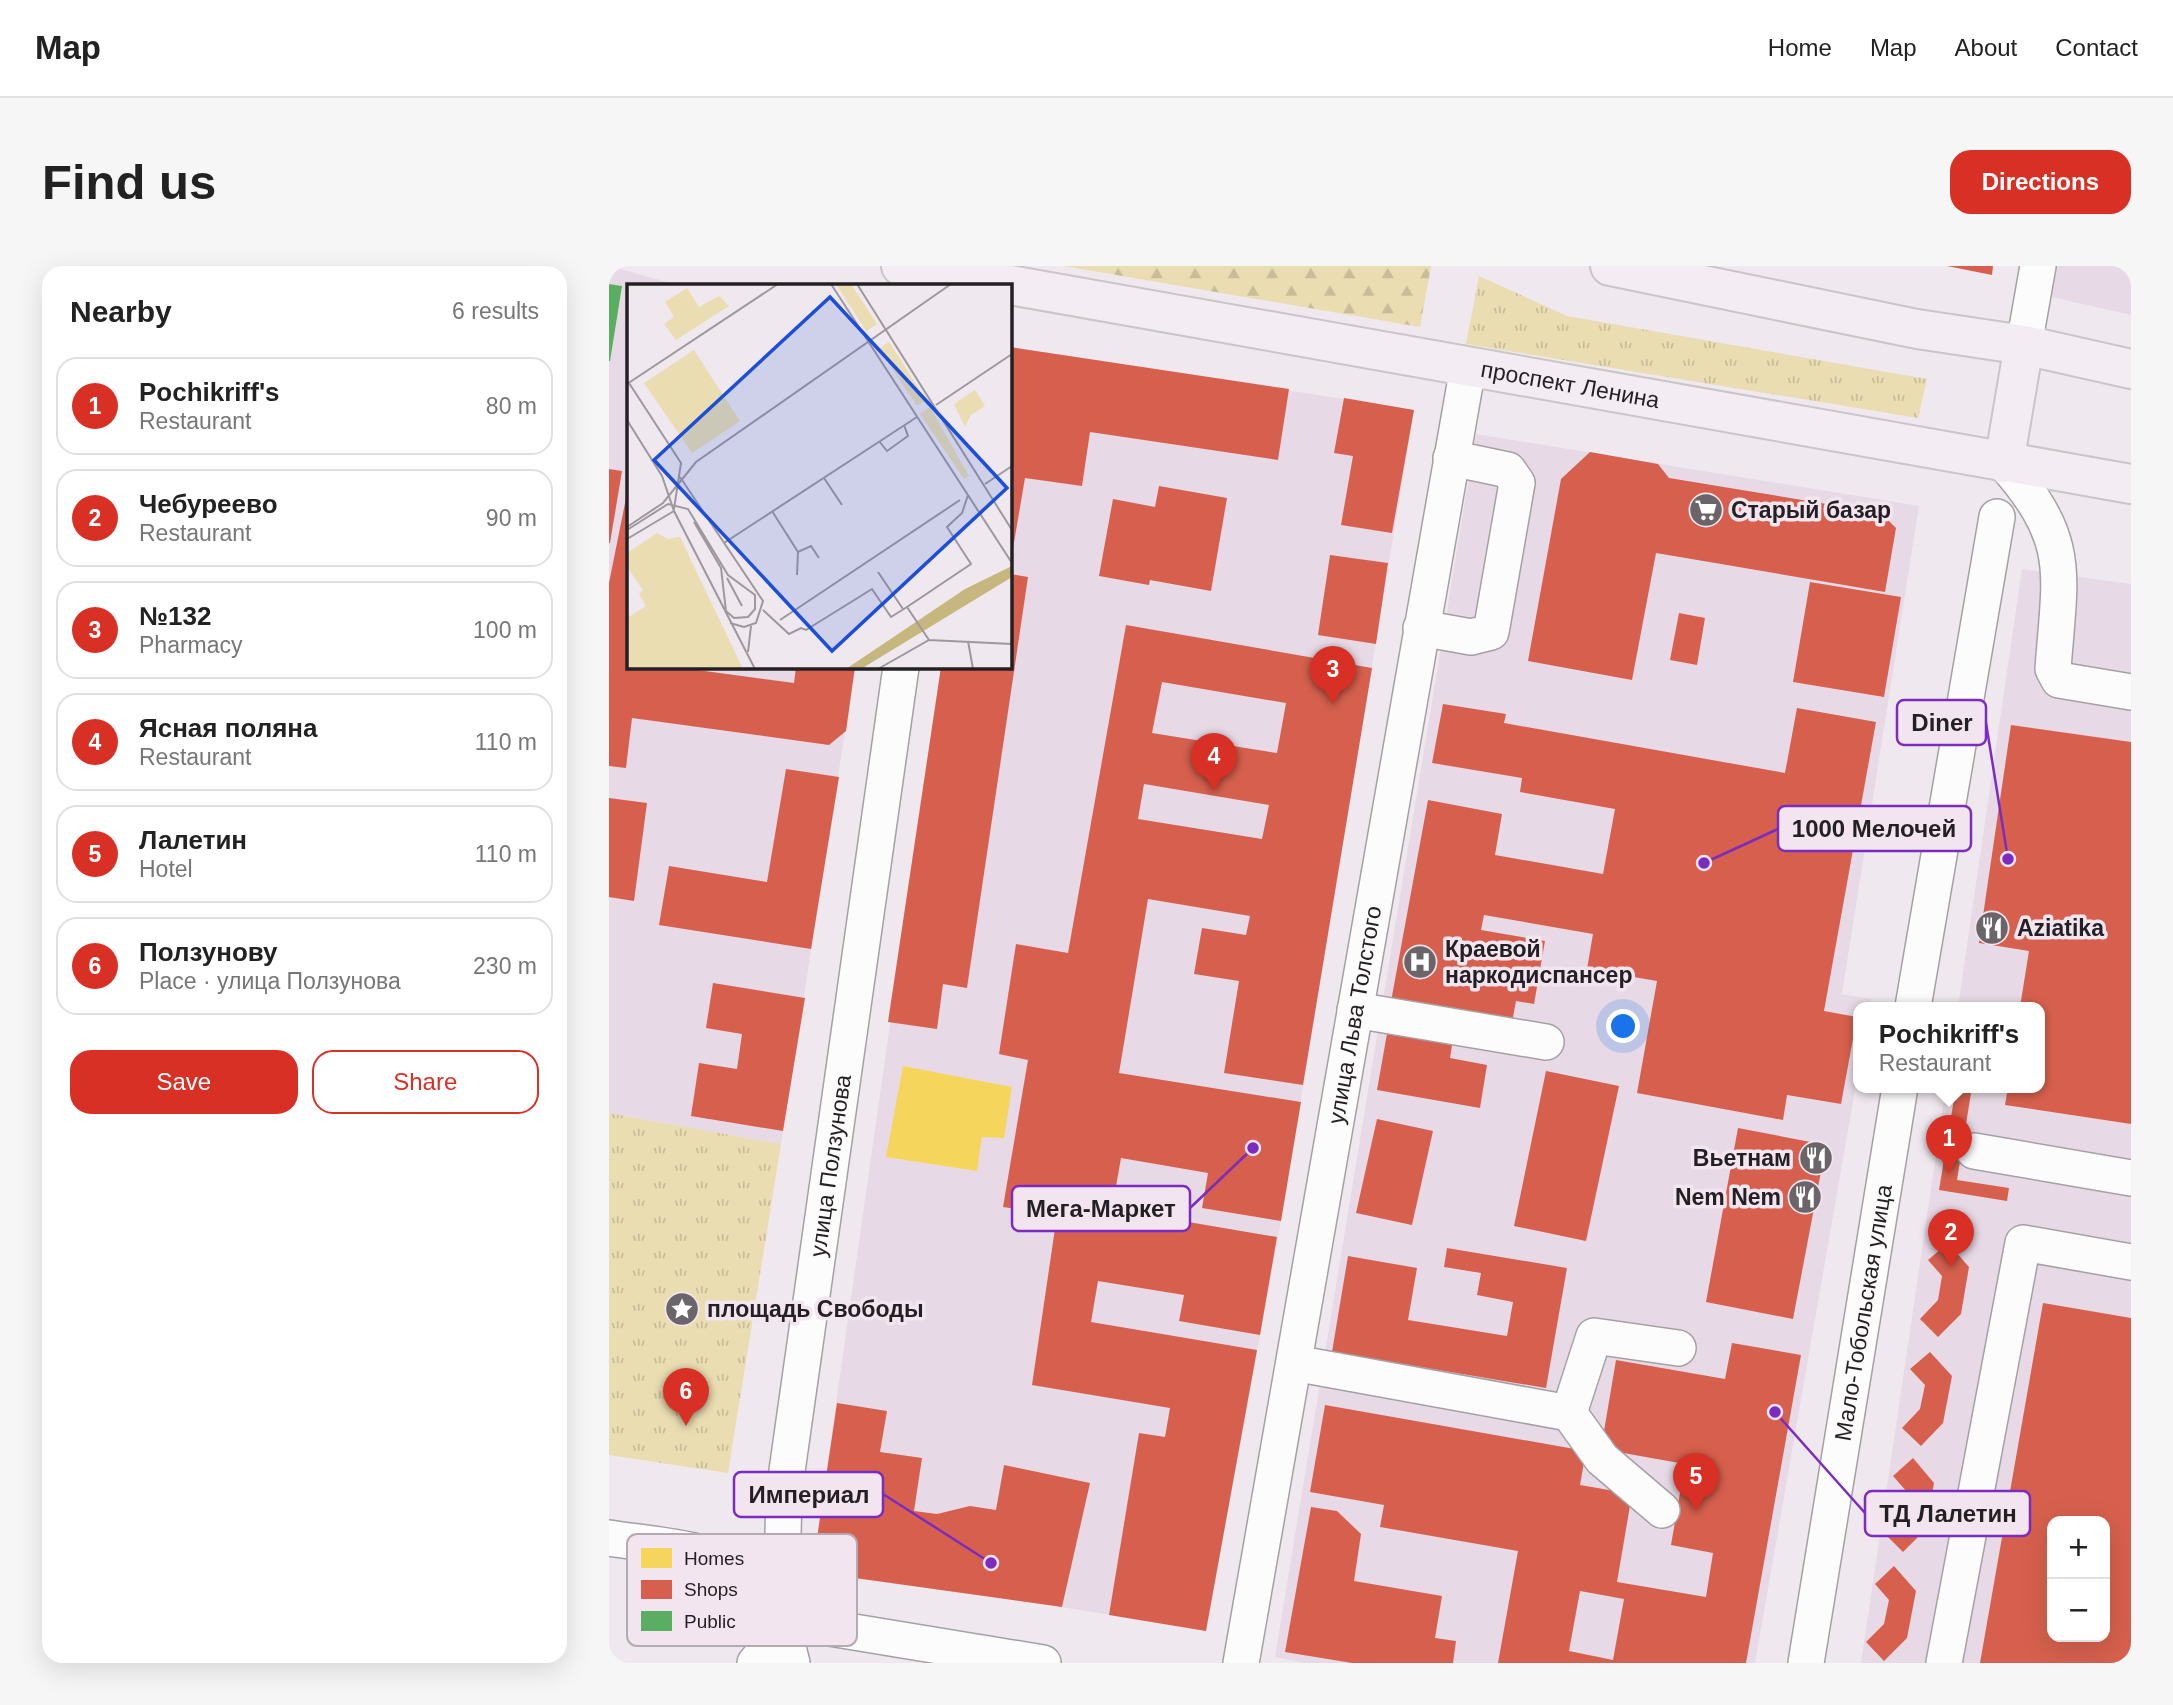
<!DOCTYPE html>
<meta charset="utf-8">
<style>
:root{--surface:#fff;--page:#f6f6f6;--text:#222;--muted:#767676;--line:#e0e0e0;--accent:#d93025}
body{margin:0;font-family:Helvetica,sans-serif;background:var(--page);color:var(--text)}
.controls{position:absolute;right:21px;bottom:21px;display:grid;overflow:hidden;border-radius:14px;box-shadow:0 7px 28px #0002}
.controls button{width:63px;height:63px;display:grid;place-items:center;padding:0;border:0;border-bottom:2px solid var(--line);background:var(--surface);color:var(--text);font:35px sans-serif}
.you{position:absolute;left:1015px;top:761px;width:24px;height:24px;margin:-18px;border:5px solid #fff;border-radius:50%;background:#1a73e8;box-shadow:0 0 0 10px #1a73e833}
.badge{display:grid;place-items:center;width:46px;height:46px;border-radius:50%;background:var(--accent);color:#fff;font-size:23px;font-weight:700}
.pin{position:absolute;translate:-50% -58px;filter:drop-shadow(0 2px 4px #0008)}
.pin::after{content:'';position:absolute;top:37px;width:24px;height:21px;background:inherit;clip-path:polygon(0 0,100% 0,50% 100%)}
.popup{position:absolute;left:1244px;top:736px;width:192px;height:91px;box-sizing:border-box;display:grid;place-content:center;border-radius:14px;background:var(--surface);filter:drop-shadow(0 2px 5px #0005);font-size:23px;white-space:nowrap;color:var(--muted)}
.popup b{font-size:26px;color:var(--text)}
.popup::after{content:'';position:absolute;left:50%;top:100%;margin-left:-14px;border:14px solid transparent;border-top-color:var(--surface)}
.list{margin:0;padding:0;list-style:none}
h2{display:flex;justify-content:space-between;align-items:center;height:91px;margin:0;padding:0 28px;font-size:30px}
h2 small{font-size:23px;font-weight:400;color:var(--muted)}
.list li{display:grid;grid-template-columns:46px 1fr auto;gap:21px;align-items:center;box-sizing:border-box;height:98px;margin:0 14px 14px;padding:0 14px;border:2px solid var(--line);border-radius:21px}
.list b{display:block;font-size:26px;white-space:nowrap}
.list p{margin:0;font-size:23px;white-space:nowrap;color:var(--muted)}
.list em{font-size:23px;font-style:normal;color:var(--muted)}
.actions{display:flex;gap:14px;padding:21px 28px}
.actions a{flex:1;padding:16px 0;border:2px solid var(--accent);border-radius:21px;text-align:center;font-size:24px;color:var(--accent)}
.actions .main{background:var(--accent);color:#fff}
.map{position:relative;flex:none;width:1522px;height:1397px;overflow:hidden;border-radius:21px}
header{display:flex;align-items:center;gap:42px;box-sizing:border-box;height:98px;padding:0 35px;background:var(--surface);border-bottom:2px solid var(--line)}
header strong{font-size:33px}
nav{display:flex;gap:38px;margin-inline-start:auto;font-size:24px}
.intro{display:flex;align-items:center;justify-content:space-between;box-sizing:border-box;height:168px;padding:0 42px}
h1{margin:0;font-size:49px}
.button{padding:18px 32px;border-radius:21px;background:var(--accent);color:#fff;font-size:24px;font-weight:700}
main{display:flex;gap:42px;padding:0 42px}
aside{flex:1;background:var(--surface);border-radius:21px;box-shadow:0 7px 28px #0002}
.map>svg:first-child{display:block}
.built{fill:#e7dae6;fill-rule:evenodd}
.grass{fill:url(#grass-tufts)}
.forest{fill:url(#forest-firs)}
.homes{fill:#f6d55c}
.shops{fill:#d6604d;fill-rule:evenodd}
.public{fill:#5aae61}
.lines{fill:none;stroke-linecap:round;stroke-linejoin:round}
.minor-casing{stroke:#a5a0a4;stroke-width:38}
.major-casing{stroke:#c9c6c8;stroke-width:42}
.minor{stroke:#fdfcfc;stroke-width:35}
.major{stroke:#f3ecf3;stroke-width:38}
.labels{text-anchor:middle;stroke-width:7;stroke-linejoin:round;paint-order:stroke}
.street-label{font-size:23px;fill:#241f23;stroke:#f2e5f0}
.poi-label{font-size:23px;font-weight:bold;fill:#241f23;stroke:#f2e5f0;text-anchor:start}
.inset-road{fill:none;stroke:#9e989d;stroke-width:2}
.view{fill:#1d4ed8;fill-opacity:0.15;stroke:#1d4ed8;stroke-width:3.5}
.inset-edge{fill:none;stroke:#241f23;stroke-width:3.5}
.key{fill:#f2e5f0;stroke:#b4aab2;stroke-width:2}
.key-label{font-size:19px;fill:#241f23}
.leader{fill:none;stroke:#7b2cbf;stroke-width:2.5}
.callout-dot{fill:#7b2cbf;stroke:#f2e5f0;stroke-width:2.5}
.callout{fill:#f2e5f0;stroke:#7b2cbf;stroke-width:2.5}
.callout-label{font-size:24px;text-anchor:middle;font-weight:bold;fill:#241f23}
</style>
<header>
<strong>Map</strong>
<nav><a>Home</a><a>Map</a><a>About</a><a>Contact</a></nav>
</header>
<div class="intro"><h1>Find us</h1><a class="button">Directions</a></div>
<main>
<aside>
<h2>Nearby<small>6 results</small></h2>
<ul class="list">
<li><span class="badge">1</span><div><b>Pochikriff's</b><p>Restaurant</p></div><em>80 m</em></li>
<li><span class="badge">2</span><div><b>Чебуреево</b><p>Restaurant</p></div><em>90 m</em></li>
<li><span class="badge">3</span><div><b>№132</b><p>Pharmacy</p></div><em>100 m</em></li>
<li><span class="badge">4</span><div><b>Ясная поляна</b><p>Restaurant</p></div><em>110 m</em></li>
<li><span class="badge">5</span><div><b>Лалетин</b><p>Hotel</p></div><em>110 m</em></li>
<li><span class="badge">6</span><div><b>Ползунову</b><p>Place · улица Ползунова</p></div><em>230 m</em></li>
</ul>
<div class="actions"><a class="main">Save</a><a>Share</a></div>
</aside>
<div class="map">
<svg width="1522" height="1397" viewBox="0 0 1522 1397">
<defs>
<pattern id="grass-tufts" width="24" height="20" patternUnits="userSpaceOnUse" patternTransform="scale(1.75)"><rect width="24" height="20" fill="#eaddb2"/><path d="M3 7l-1-3M5 7V3M7 7l1-3M15 17l-1-3M17 17v-4M19 17l1-3" fill="none" stroke="#c9bd99"/></pattern>
<pattern id="forest-firs" width="22" height="20" patternUnits="userSpaceOnUse" patternTransform="scale(1.75)"><rect width="22" height="20" fill="#eaddb2"/><path d="M5 1l3.5 6h-7zM16 11l3.5 6h-7z" fill="#c9bd99"/></pattern>
</defs>
<rect width="100%" height="100%" fill="#efe8ee"/>
<!-- built -->
<path class="built" d="M0 0 69 19H19V401H246L172 878 0 847Z
M1448 0H1522V49L1443 31Z
M401 81 805 144 672 955 597 1365 453 1341 203 1306 332 401H401Z
M867 168 1310 240 1233 728 1262 733 1261 741H1249V807L1146 1397H695L666 1391Z
M1413 303 1522 318V1397H1252L1337 821H1431V741H1349ZM1443 1255H1496V1371H1443Z"/>
<!-- grass -->
<path class="grass" d="M870 10 958 50 1318 113 1309 152 857 78Z
M0 847 172 878 119 1207 0 1189Z"/>
<!-- forest -->
<path class="forest" d="M455 0H822L811 61Z"/>
<!-- homes -->
<path class="homes" d="M294 800 403 821 395 872 373 871 368 905 277 891Z"/>
<!-- shops -->
<path class="shops" d="M1338 0H1384L1383 9Z
M401 81 680 123 669 194 481 166 473 220 416 212 401 300Z
M735 132 805 144 783 267 732 259 744 190 725 187Z
M981 186 1049 198 1060 212 1272 247 1287 262 1276 326 1047 287 1023 414 919 395 952 213Z
M0 203 13 205 1 277H0Z
M550 220 618 232 602 325 541 314 540 319 490 310 504 233 546 241Z
M18 227 19 401H66L185 417 187 401H246L237 465 220 479 23 452 17 502 0 500V317Z
M721 289 779 297 767 378 709 369Z
M401 308 419 311 358 722 334 718 328 763 279 756 332 401H401Z
M1201 316 1292 331 1275 431 1184 416Z
M1070 347 1096 352 1088 399 1061 394Z
M517 359 763 402 694 819 615 807 630 715 585 708 593 662 637 669 641 650 539 633 510 807 692 836 672 955 593 942 599 907 512 892 503 943 668 971 651 1069 570 1055 575 1029 489 1015 482 1056 648 1084 597 1365 500 1349 530 1167 556 1171 561 1142 423 1119 448 949 394 941 419 794 390 788 407 678 459 687ZM553 416 677 437 668 487 543 467ZM535 518 660 539 653 573 529 553Z
M834 438 897 448 895 457 1176 507 1188 442 1267 456 1215 745 1248 751 1232 838 1178 829 1174 854 1028 827 1048 715 978 703 984 668 875 649 872 664 936 675 925 738 907 735 902 762 781 741 819 534 893 548 886 589 994 608 1006 543 911 526 913 512 823 497Z
M1402 459 1522 476V858L1396 839 1399 821H1431V741H1411L1420 685 1370 677Z
M177 503 230 511 202 683 50 659 60 600 158 616Z
M0 532 38 537 25 635 0 631Z
M104 717 196 732 174 865 82 850 90 797 128 803 133 768 97 762Z
M779 762 844 773 841 792 878 799 871 842 768 824Z
M937 805 1010 820 977 975 905 960Z
M1347 821H1363L1348 914 1400 922 1398 935 1330 924Z
M768 853 824 865 803 959 747 947Z
M1129 862 1217 879 1184 1053 1097 1036Z
M1339 977 1360 1001 1352 1048 1329 1071 1311 1053 1329 1034 1333 1010 1319 994Z
M838 982 958 1002 937 1122 723 1086 739 990 808 1002 799 1054 898 1070 904 1036 868 1029 872 1007 835 1001Z
M1434 1037 1522 1052V1397H1371ZM1443 1255H1496V1371H1443Z
M1123 1077 1192 1089 1137 1397H889L909 1285 771 1261 775 1239 701 1226 716 1139 977 1185 971 1219 1023 1228 1008 1316 1097 1331 1104 1287 1062 1279 1076 1198 992 1183 1007 1094 1116 1113ZM971 1325 1015 1333 1004 1394 960 1385Z
M1321 1086 1343 1110 1334 1157 1312 1180 1293 1162 1311 1143 1316 1119 1301 1103Z
M228 1137 278 1145 271 1186 313 1192 305 1245 328 1248 361 1240 387 1244 395 1199 481 1217 453 1341 203 1306Z
M1304 1192 1325 1217 1317 1263 1294 1286 1276 1268 1294 1250 1298 1226 1284 1210Z
M702 1241 728 1245 752 1268 745 1315 833 1330 826 1372 847 1375 844 1397H743L676 1386Z
M1285 1300 1307 1325 1298 1372 1275 1395 1257 1376 1275 1358 1280 1334 1266 1318Z"/>
<!-- public -->
<path class="public" d="M0 18 13 20 1 95H0Z"/>
<g class="lines">
<!-- minor casing -->
<g class="minor-casing">
<g id="minor">
<path d="M1415 79 1429 0"/>
<path d="M1395 197C1464 275 1451 306 1444 403L1450 414 1522 426"/>
<path d="M812 362 862 371 882 366 908 217 899 204 842 192"/>
<path d="M1304 741 1388 251"/>
<path d="M746 744 937 776"/>
<path d="M1365 885 1522 912"/>
<path d="M685 1097 960 1147 985 1070 1069 1082"/>
<path d="M960 1147 993 1193 1053 1244"/>
<path d="M0 1272C48 1280 130 1282 159 1325 165 1334 168 1346 172 1355"/>
<path d="M172 1354 434 1397"/>
<path d="M146 1397 163 1377 172 1354"/>
<path id="s1" d="M183 1397 172 1354 175 1226 292 401"/>
<path id="s2" d="M632 1397 859 101"/>
<path id="s3" d="M1197 1397 1291 821"/>
<path d="M1335 1397 1414 977 1522 996"/>
</g>
</g>
<!-- major casing -->
<g class="major-casing">
<g id="major">
<path d="M292 0 400 19"/>
<path d="M1001 0 1308 63 1415 79 1522 103"/>
<path id="s4" d="M401 19 1522 218"/>
<path d="M1395 197 1415 79"/>
</g>
</g>
<!-- minor -->
<use href="#minor" class="minor"/>
<!-- major -->
<use href="#major" class="major"/>
</g>
<!-- icons -->
<defs>
<g id="supermarket-disc" transform="scale(1.75)"><circle r="9.5" fill="#6b656a" stroke="#f2e5f0"/><path d="M-6-5.5h2.5l.6 2H6L4.5 2H-2.5L-4.4-4H-6ZM-1.5 3.2a1.3 1.3 0 1 0 .1 0ZM3 3.2a1.3 1.3 0 1 0 .1 0Z" fill="#fff"/></g>
<g id="restaurant-disc" transform="scale(1.75)"><circle r="9.5" fill="#6b656a" stroke="#f2e5f0"/><path d="M-5-6h1v4h1v-4h1v4h1v-4h1v5L-1.5 .5V6h-2V.5L-5-1ZM5-6V6H3V1.5H1.5Q1.5-4 5-6Z" fill="#fff"/></g>
<g id="hospital-disc" transform="scale(1.75)"><circle r="9.5" fill="#6b656a" stroke="#f2e5f0"/><path d="M-5-5h3v3.5h4V-5h3V5h-3V1.5h-4V5h-3Z" fill="#fff"/></g>
<g id="sight-disc" transform="scale(1.75)"><circle r="9.5" fill="#6b656a" stroke="#f2e5f0"/><path d="M0-6L1.8-2.2L6-1.7L2.9 1.2L3.7 5.4L0 3.3L-3.7 5.4L-2.9 1.2L-6-1.7L-1.8-2.2Z" fill="#fff"/></g>
</defs>
<g fill-rule="evenodd">
<use href="#supermarket-disc" x="1097" y="244"/>
<use href="#restaurant-disc" x="1383" y="662"/>
<use href="#hospital-disc" x="811" y="696"/>
<use href="#restaurant-disc" x="1207" y="892"/>
<use href="#restaurant-disc" x="1196" y="931"/>
<use href="#sight-disc" x="73" y="1043"/>
</g>
<g class="labels">
<!-- street labels -->
<g class="street-label">
<text dy="8" stroke="none"><textPath href="#s4" startOffset="569">проспект Ленина</textPath></text>
<text dy="8" stroke="none"><textPath href="#s2" startOffset="658">улица Льва Толстого</textPath></text>
<text dy="8" stroke="none"><textPath href="#s1" startOffset="502">улица Ползунова</textPath></text>
<text dy="8" stroke="none"><textPath href="#s3" startOffset="355">Мало-Тобольская улица</textPath></text>
</g>
<!-- poi labels -->
<g class="poi-label">
<text x="1122" y="252">Старый базар</text>
<text x="1408" y="670">Aziatika</text>
<text x="836" y="691">Краевой<tspan x="836" dy="26">наркодиспансер</tspan></text>
<text x="1182" y="900" text-anchor="end">Вьетнам</text>
<text x="1172" y="939" text-anchor="end">Nem Nem</text>
<text x="98" y="1051">площадь Свободы</text>
</g>
</g>
<!-- overview -->
<g transform="translate(18 18)">
<rect width="385" height="385" fill="#efe8ee"/>
<path d="M60 4 72 23 92 12 102 22 49 56 37 40 47 33 38 18ZM67 66 113 137 65 169 17 99ZM303 123 342 192 337 195 293 130Z" fill="#eaddb2"/>
<path d="M209 0H224L250 40 239 47ZM262 58 299 116 290 122 252 65Z" fill="#eaddb2"/>
<path d="M348 106 358 122 344 131 338 143 327 120ZM30 249 41 255 53 253 116 385H0V334L19 322 12 310 16 306 0 283V269Z" fill="#eaddb2"/>
<path d="M385 282V293L234 385H219L338 305Z" fill="#c5b77e"/>
<path class="inset-road" d="M204 0 385 279M230 0 385 246M2 99 54 179 47 225M0 100 151 0M309 121 385 70M0 136 35 192 47 227 128 385M252 157 260 167 281 152 277 141M53 193 136 317 129 339 117 343 103 339M197 194 215 221M358 200 385 182M145 227 171 268 184 262 192 274M0 243 36 219 69 178 324 0M0 246 41 220 61 225 101 291 128 311V325L121 333 107 334 99 327 94 284 67 238M0 255 47 227M97 259 290 133M251 288 276 325M170 291 171 268M100 294 115 322M136 326 162 350 174 344 179 346 245 305 264 333 280 323M153 336 333 216M302 356 280 323 344 280 320 243 335 229 341 211M341 357 346 385M121 368 124 342M251 385 302 356 385 360"/>
<path class="view" d="M203 13 380 204 205 367 27 176Z"/>
<rect width="385" height="385" class="inset-edge"/>
</g>
<!-- legend -->
<rect x="18" y="1268" width="230" height="112" rx="10" class="key"/>
<rect x="32" y="1282" width="31" height="20" fill="#f6d55c"/>
<rect x="32" y="1314" width="31" height="19" fill="#d6604d"/>
<rect x="32" y="1345" width="31" height="20" fill="#5aae61"/>
<g class="key-label">
<text x="75" y="1299">Homes</text>
<text x="75" y="1330">Shops</text>
<text x="75" y="1362">Public</text>
</g>
<!-- callouts -->
<path class="leader" d="M1399 593L1377 457M1095 597L1169 563M644 882L581 942M382 1297L274 1228M1166 1146L1256 1247"/>
<g class="callout-dot">
<circle cx="1399" cy="593" r="7"/>
<circle cx="1095" cy="597" r="7"/>
<circle cx="644" cy="882" r="7"/>
<circle cx="382" cy="1297" r="7"/>
<circle cx="1166" cy="1146" r="7"/>
</g>
<g class="callout">
<rect x="1288" y="434" width="89" height="45" rx="7"/>
<rect x="1169" y="540" width="193" height="45" rx="7"/>
<rect x="403" y="920" width="178" height="45" rx="7"/>
<rect x="125" y="1206" width="149" height="45" rx="7"/>
<rect x="1256" y="1225" width="165" height="45" rx="7"/>
</g>
<g class="callout-label">
<text x="1333" y="465">Diner</text>
<text x="1265" y="571">1000 Мелочей</text>
<text x="492" y="951">Мега-Маркет</text>
<text x="200" y="1237">Империал</text>
<text x="1339" y="1256">ТД Лалетин</text>
</g>
</svg>
<div class="controls">
<button>+</button>
<button>−</button>
</div>
<div class="you"></div>
<div class="pin badge" style="left:1340px;top:907px">1</div>
<div class="popup"><b>Pochikriff's</b>Restaurant</div>
<div class="pin badge" style="left:1342px;top:1001px">2</div>
<div class="pin badge" style="left:724px;top:438px">3</div>
<div class="pin badge" style="left:605px;top:525px">4</div>
<div class="pin badge" style="left:1087px;top:1245px">5</div>
<div class="pin badge" style="left:77px;top:1160px">6</div>
</div>
</main>
